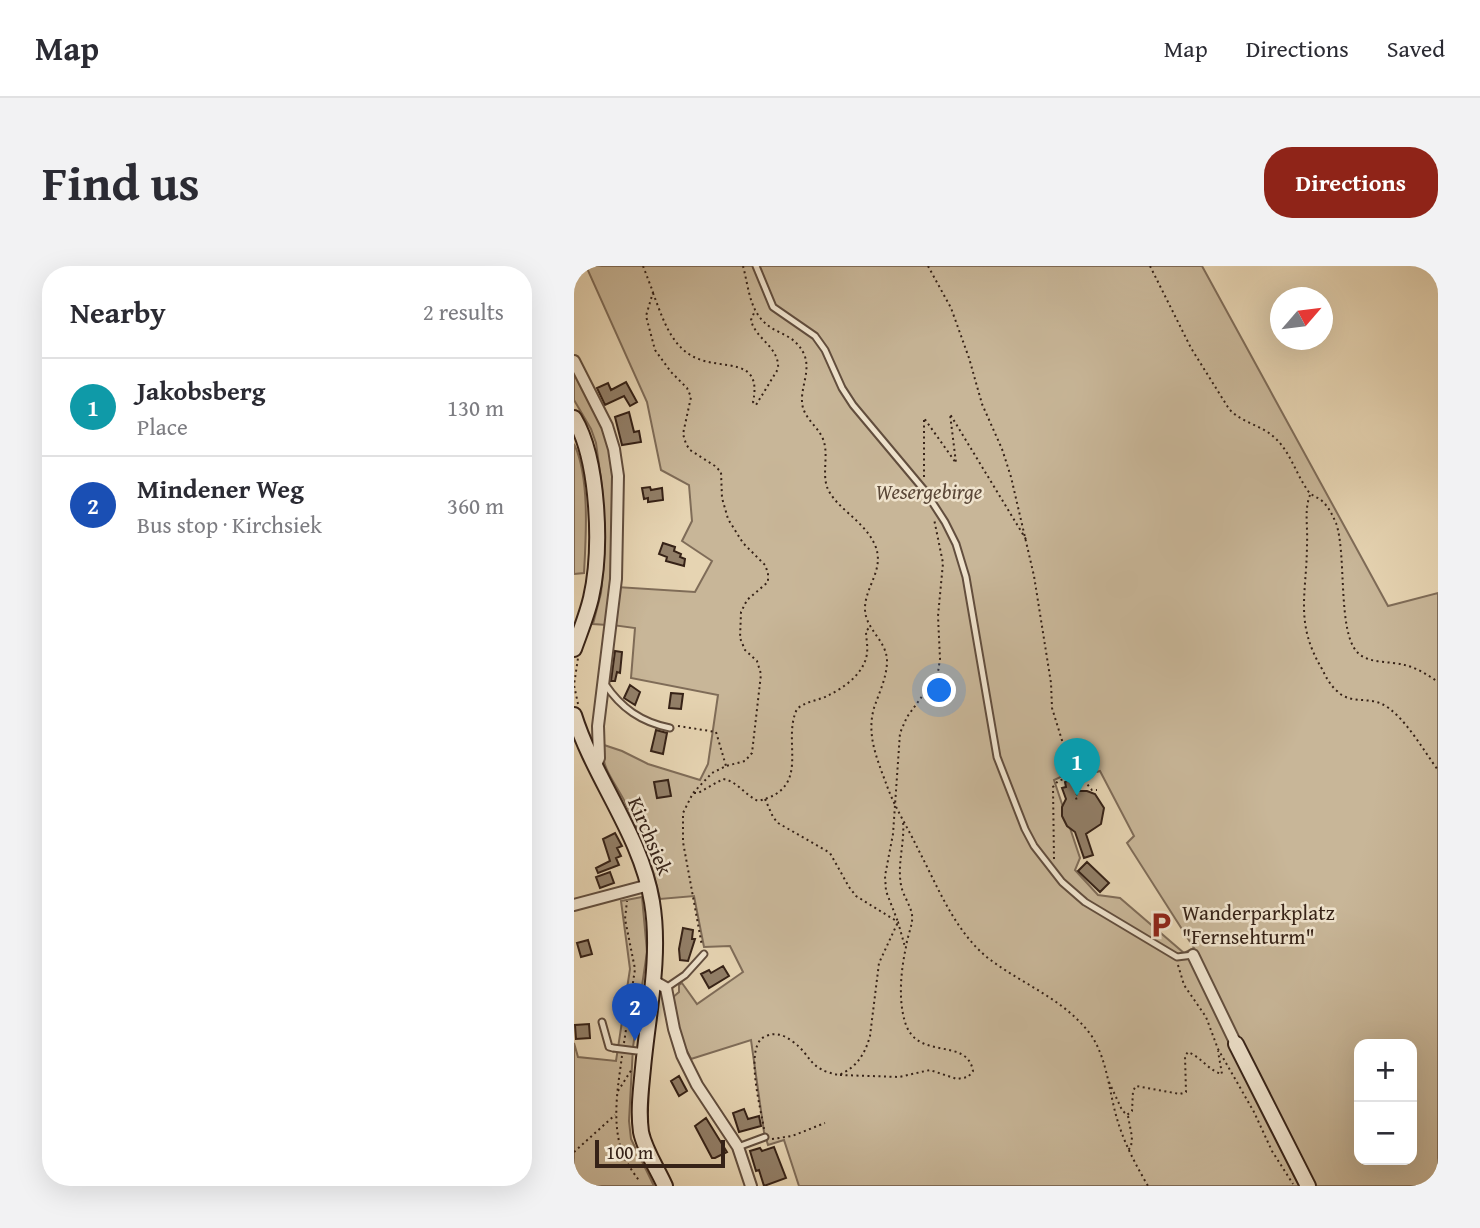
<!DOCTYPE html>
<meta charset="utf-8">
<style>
:root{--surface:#fff;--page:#f2f2f3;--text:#2b2b33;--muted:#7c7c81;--line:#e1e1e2;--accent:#8f2418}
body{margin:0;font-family:"Gentium Book Plus",serif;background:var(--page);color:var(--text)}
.controls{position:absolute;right:21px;bottom:21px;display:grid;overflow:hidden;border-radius:14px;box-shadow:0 7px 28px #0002}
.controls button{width:63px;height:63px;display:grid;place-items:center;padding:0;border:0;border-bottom:2px solid var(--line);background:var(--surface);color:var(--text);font:35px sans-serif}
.compass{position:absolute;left:696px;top:21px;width:63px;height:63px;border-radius:50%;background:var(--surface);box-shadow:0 7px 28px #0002;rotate:62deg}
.scale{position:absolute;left:21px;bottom:18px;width:130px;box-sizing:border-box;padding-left:7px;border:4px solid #362217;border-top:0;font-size:19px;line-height:24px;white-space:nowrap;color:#362217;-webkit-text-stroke:5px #efe3cd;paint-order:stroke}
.you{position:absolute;left:366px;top:425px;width:24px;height:24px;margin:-18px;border:5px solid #fff;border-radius:50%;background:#1a73e8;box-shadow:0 0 0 10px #1a73e833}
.badge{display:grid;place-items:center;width:46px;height:46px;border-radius:50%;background:var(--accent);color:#fff;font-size:23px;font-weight:700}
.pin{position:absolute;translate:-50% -58px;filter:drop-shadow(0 2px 4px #0008)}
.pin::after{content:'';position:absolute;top:37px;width:24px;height:21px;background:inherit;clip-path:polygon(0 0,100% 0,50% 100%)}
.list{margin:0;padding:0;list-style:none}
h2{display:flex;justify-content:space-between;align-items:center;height:91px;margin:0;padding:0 28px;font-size:30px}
h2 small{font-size:23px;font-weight:400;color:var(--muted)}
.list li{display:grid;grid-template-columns:46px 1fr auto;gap:21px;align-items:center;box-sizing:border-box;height:98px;padding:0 28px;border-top:2px solid var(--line)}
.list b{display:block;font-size:26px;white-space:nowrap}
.list p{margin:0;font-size:23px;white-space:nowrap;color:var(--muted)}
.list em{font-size:23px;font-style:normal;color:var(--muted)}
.map{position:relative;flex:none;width:864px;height:920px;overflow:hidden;border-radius:28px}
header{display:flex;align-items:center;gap:42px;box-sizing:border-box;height:98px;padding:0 35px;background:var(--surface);border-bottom:2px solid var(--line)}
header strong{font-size:33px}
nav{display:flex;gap:38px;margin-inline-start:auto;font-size:24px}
.intro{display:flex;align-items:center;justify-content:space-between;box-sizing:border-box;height:168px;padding:0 42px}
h1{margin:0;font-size:49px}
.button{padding:18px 32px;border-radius:28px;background:var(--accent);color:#fff;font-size:24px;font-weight:700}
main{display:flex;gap:42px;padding:0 42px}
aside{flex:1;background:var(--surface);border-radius:28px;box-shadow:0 7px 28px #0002}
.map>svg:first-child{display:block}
.green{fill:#c8b698;stroke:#7f6c58;stroke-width:2;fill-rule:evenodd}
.building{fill:#927f68;stroke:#362217;stroke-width:2}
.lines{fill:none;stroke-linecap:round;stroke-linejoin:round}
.lane-casing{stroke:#624e3e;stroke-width:9}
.street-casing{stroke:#624e3e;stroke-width:14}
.secondary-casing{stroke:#362217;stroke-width:18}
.path{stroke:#362217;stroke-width:2;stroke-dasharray:2 3.5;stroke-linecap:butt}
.lane{stroke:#efe3cd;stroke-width:5}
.street{stroke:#efe3cd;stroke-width:10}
.secondary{stroke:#efe3cd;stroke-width:14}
.lane-bridge-casing{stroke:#624e3e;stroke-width:9;stroke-linecap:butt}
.lane-bridge{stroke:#efe3cd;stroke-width:5}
.labels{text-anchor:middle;stroke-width:5;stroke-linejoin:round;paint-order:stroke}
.park-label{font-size:21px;font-style:italic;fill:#5a4737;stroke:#efe3cd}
.street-label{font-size:21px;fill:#362217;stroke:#efe3cd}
.poi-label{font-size:21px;fill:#362217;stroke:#efe3cd;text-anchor:start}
</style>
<header>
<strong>Map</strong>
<nav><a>Map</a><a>Directions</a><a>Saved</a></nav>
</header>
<div class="intro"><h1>Find us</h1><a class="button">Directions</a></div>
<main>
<aside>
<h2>Nearby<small>2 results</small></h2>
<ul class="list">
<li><span class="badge" style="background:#0f9aa8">1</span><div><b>Jakobsberg</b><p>Place</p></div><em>130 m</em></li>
<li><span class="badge" style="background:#1a4fb4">2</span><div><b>Mindener Weg</b><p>Bus stop · Kirchsiek</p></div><em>360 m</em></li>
</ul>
</aside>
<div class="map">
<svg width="864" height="920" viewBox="0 0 864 920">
<rect width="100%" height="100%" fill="#e6d4b2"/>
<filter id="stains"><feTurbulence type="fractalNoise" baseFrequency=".00286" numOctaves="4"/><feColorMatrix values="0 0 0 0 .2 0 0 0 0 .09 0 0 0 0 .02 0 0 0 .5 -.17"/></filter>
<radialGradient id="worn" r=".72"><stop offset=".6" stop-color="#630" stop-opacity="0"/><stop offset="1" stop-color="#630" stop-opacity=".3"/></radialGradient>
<!-- green -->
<path class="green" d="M12 0H628L814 340 864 327V920H225L210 874 194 879 190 866 177 774 117 793 109 777 98 732 105 726V719L108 717 123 738 169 706 156 680 130 681 120 630 86 633C78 600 68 569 52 538 40 514 29 506 27 478L48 485 74 498 126 514 134 498 144 429 57 412 61 362 38 359 43 321 121 326 138 295 108 275 118 255 115 219 87 204 73 136ZM499 501 511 506 514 502 523 506 526 505 560 570 553 577 620 682 610 687 546 632 524 629 501 604 506 592 480 514 491 509 493 503ZM785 778H838V894H785Z
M0 103 34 173 42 226V279L33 359 19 358 27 327 30 294 28 221 22 177 17 163 0 134Z
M0 178C16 211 12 271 10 307L0 308Z
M68 631 73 686 59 781 55 855 57 873 80 920H0V777L4 791 42 795 56 703 47 635Z"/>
<!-- building -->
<path class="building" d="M52 116 63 136 56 140 50 130 31 139 23 122 34 117 37 124Z
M55 146 60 166 65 165 67 176 48 179 41 151Z
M76 221 77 224 88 222 89 234 74 236V232L70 233 68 222Z
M89 277 101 281 100 285 107 288 106 291 111 293 110 300 92 295 93 291 85 288Z
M41 385 48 386 46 407 43 406 41 415H37Z
M56 419 66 426 61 439 50 432Z
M97 427 109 428 107 443 95 442Z
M82 464 93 467 89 488 77 485Z
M498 513 502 525H513L521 528 530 542 527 558 512 568 519 589 510 592 501 566 493 560 488 550V541L492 533 488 522 492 521 491 516Z
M94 514 97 530 83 532 80 516Z
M41 567 48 580 43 582 47 590 42 592 45 599 24 607 22 602 36 595 29 573Z
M513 596 535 617 526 626 504 605Z
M36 606 40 617 26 622 22 611Z
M109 662 119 664 118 673H121L114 695 106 694 105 683Z
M14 674 18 688 7 691 3 677Z
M149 700 155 710 135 722 127 708 135 704 137 707Z
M15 758 16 772 2 773 1 759Z
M105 810 113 825 105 830 97 815Z
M170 843 174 853 185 850 187 860 165 866 159 847Z
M132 852 153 886 141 892H138L121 860Z
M200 881 212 912 190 920 185 904 182 905 176 885 186 882 188 885Z"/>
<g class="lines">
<!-- lane casing -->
<g class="lane-casing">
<path id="lane" d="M182 0 199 41 241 70 251 84 268 122 279 139 351 225 371 256 382 278 392 311 423 491 451 563 460 580 488 616 511 636 603 691 619 689
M31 418C47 442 67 456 96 462
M92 722 111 709 130 688
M28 756 35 781 39 782
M164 881 191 871"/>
</g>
<!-- street casing -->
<g class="street-casing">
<path id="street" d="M0 95 33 160 40 183 44 210 42 313 24 460 25 492 21 501
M0 639 75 619
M619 689 662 778
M78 714 92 722 100 763 108 789 123 819 164 881 177 920"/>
</g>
<!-- secondary casing -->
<g class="secondary-casing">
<path id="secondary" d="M0 152C25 194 28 284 17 332 13 349 6 366 0 383
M0 449C20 513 67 569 78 636 87 690 74 748 69 802 67 823 64 845 67 866 71 885 83 902 91 920
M662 778 734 920"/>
</g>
<!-- path -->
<path class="path" d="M69 0 79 26 72 50 81 84 97 106 113 122 117 131 109 168 112 178 116 184 141 200 147 206 148 232 154 253 169 277 191 299 194 307V316L173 334 167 346 166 372 171 384 183 395 187 408 178 487 171 495 152 500 138 507 119 527 109 547V576L128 680
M169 0C174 18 175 41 189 55 202 69 220 67 230 88 237 104 227 120 228 136 229 152 243 159 249 173 255 188 248 206 253 221 261 242 290 254 301 279 311 303 292 319 291 341 290 363 313 374 313 395 313 411 305 427 300 442 292 470 304 495 313 520 321 542 334 562 344 583 364 621 382 669 418 695 452 720 491 734 517 769 534 794 535 828 544 856 551 879 562 899 574 920
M354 0 377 42 395 92 408 138 428 183 437 211 460 310 477 417 478 442 499 510
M576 0 617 82 655 143C668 157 687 159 700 171 716 185 722 208 734 225 738 230 743 231 747 234 754 240 758 248 762 257 773 288 763 367 784 387 795 398 817 395 831 399 843 402 854 409 864 416
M79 27C88 50 96 79 120 91 147 105 189 89 179 136L182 139 204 103C206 81 181 73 177 54L180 47
M350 211V152L382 197 376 148 453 275
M736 229C730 244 734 262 733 277 733 328 720 356 748 403 752 411 756 419 763 425 775 438 794 431 808 438 830 449 849 484 864 504
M4 438 0 419 4 392
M104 460 142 466 152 500
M497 512 504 532 498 534
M120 527H124L149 513C163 515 171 529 184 535 239 522 207 476 223 443 232 435 243 435 253 430 270 422 291 407 293 387 294 380 292 372 292 365L295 362
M191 533 199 551 204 557 256 587 275 621 282 630 324 656 331 681
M480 593 479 521 484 515 505 508 518 524H523
M604 699 610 719 632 751 644 783 680 846 698 885 719 918
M50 777 61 703 51 653 53 635
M48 790C44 820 38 853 47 883 50 894 59 906 66 916
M266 809 325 811 356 804 383 813 394 811 399 805C393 770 343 796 331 756 324 733 327 704 332 681 333 672 337 663 338 655 340 643 329 631 327 619 323 598 331 576 329 555
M535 816 548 844 553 849 558 845 559 825 562 820 606 828 612 826 611 790 614 786C627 791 635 805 648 808L644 785
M44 825 58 803
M554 850 558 871 557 881 554 884
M190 863C187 843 169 778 192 770 202 766 210 769 218 775 239 790 233 803 265 809 283 801 291 788 296 770L305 697 324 656 312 625 311 610 319 568 326 467 333 451 357 418 364 406 366 393 364 350 369 297 360 253
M198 873 218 870 251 857
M0 886 41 849"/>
<!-- lane -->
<use href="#lane" class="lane"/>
<!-- street -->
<use href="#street" class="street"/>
<!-- secondary -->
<use href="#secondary" class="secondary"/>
<!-- lane-bridge casing -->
<g class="lane-bridge-casing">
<path id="lane-bridge" d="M39 782 63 785"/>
</g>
<!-- lane-bridge -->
<use href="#lane-bridge" class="lane-bridge"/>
</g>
<!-- icons -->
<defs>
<g id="parking-bare" transform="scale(2.1)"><path d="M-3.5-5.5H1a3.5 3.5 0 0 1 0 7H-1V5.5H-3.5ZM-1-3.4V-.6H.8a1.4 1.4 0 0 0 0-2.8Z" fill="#8f2418" stroke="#efe3cd" stroke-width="2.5" paint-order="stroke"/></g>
</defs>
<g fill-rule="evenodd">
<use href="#parking-bare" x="587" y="659"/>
</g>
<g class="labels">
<!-- park labels -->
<g class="park-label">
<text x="355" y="233">Wesergebirge</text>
</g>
<!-- street labels -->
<g class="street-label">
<text transform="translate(76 570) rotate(67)" y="7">Kirchsiek</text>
</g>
<!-- poi labels -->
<g class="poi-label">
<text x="608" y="654">Wanderparkplatz<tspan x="608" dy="24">"Fernsehturm"</tspan></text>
</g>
</g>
<rect width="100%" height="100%" filter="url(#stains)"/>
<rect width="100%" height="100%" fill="url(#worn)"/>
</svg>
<div class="controls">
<button>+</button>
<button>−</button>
</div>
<svg class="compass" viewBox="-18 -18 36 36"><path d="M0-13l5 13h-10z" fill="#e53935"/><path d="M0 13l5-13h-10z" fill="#7c7c81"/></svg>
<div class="scale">100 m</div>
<div class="you"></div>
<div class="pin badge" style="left:503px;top:530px;background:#0f9aa8">1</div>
<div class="pin badge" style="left:61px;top:775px;background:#1a4fb4">2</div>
</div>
</main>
